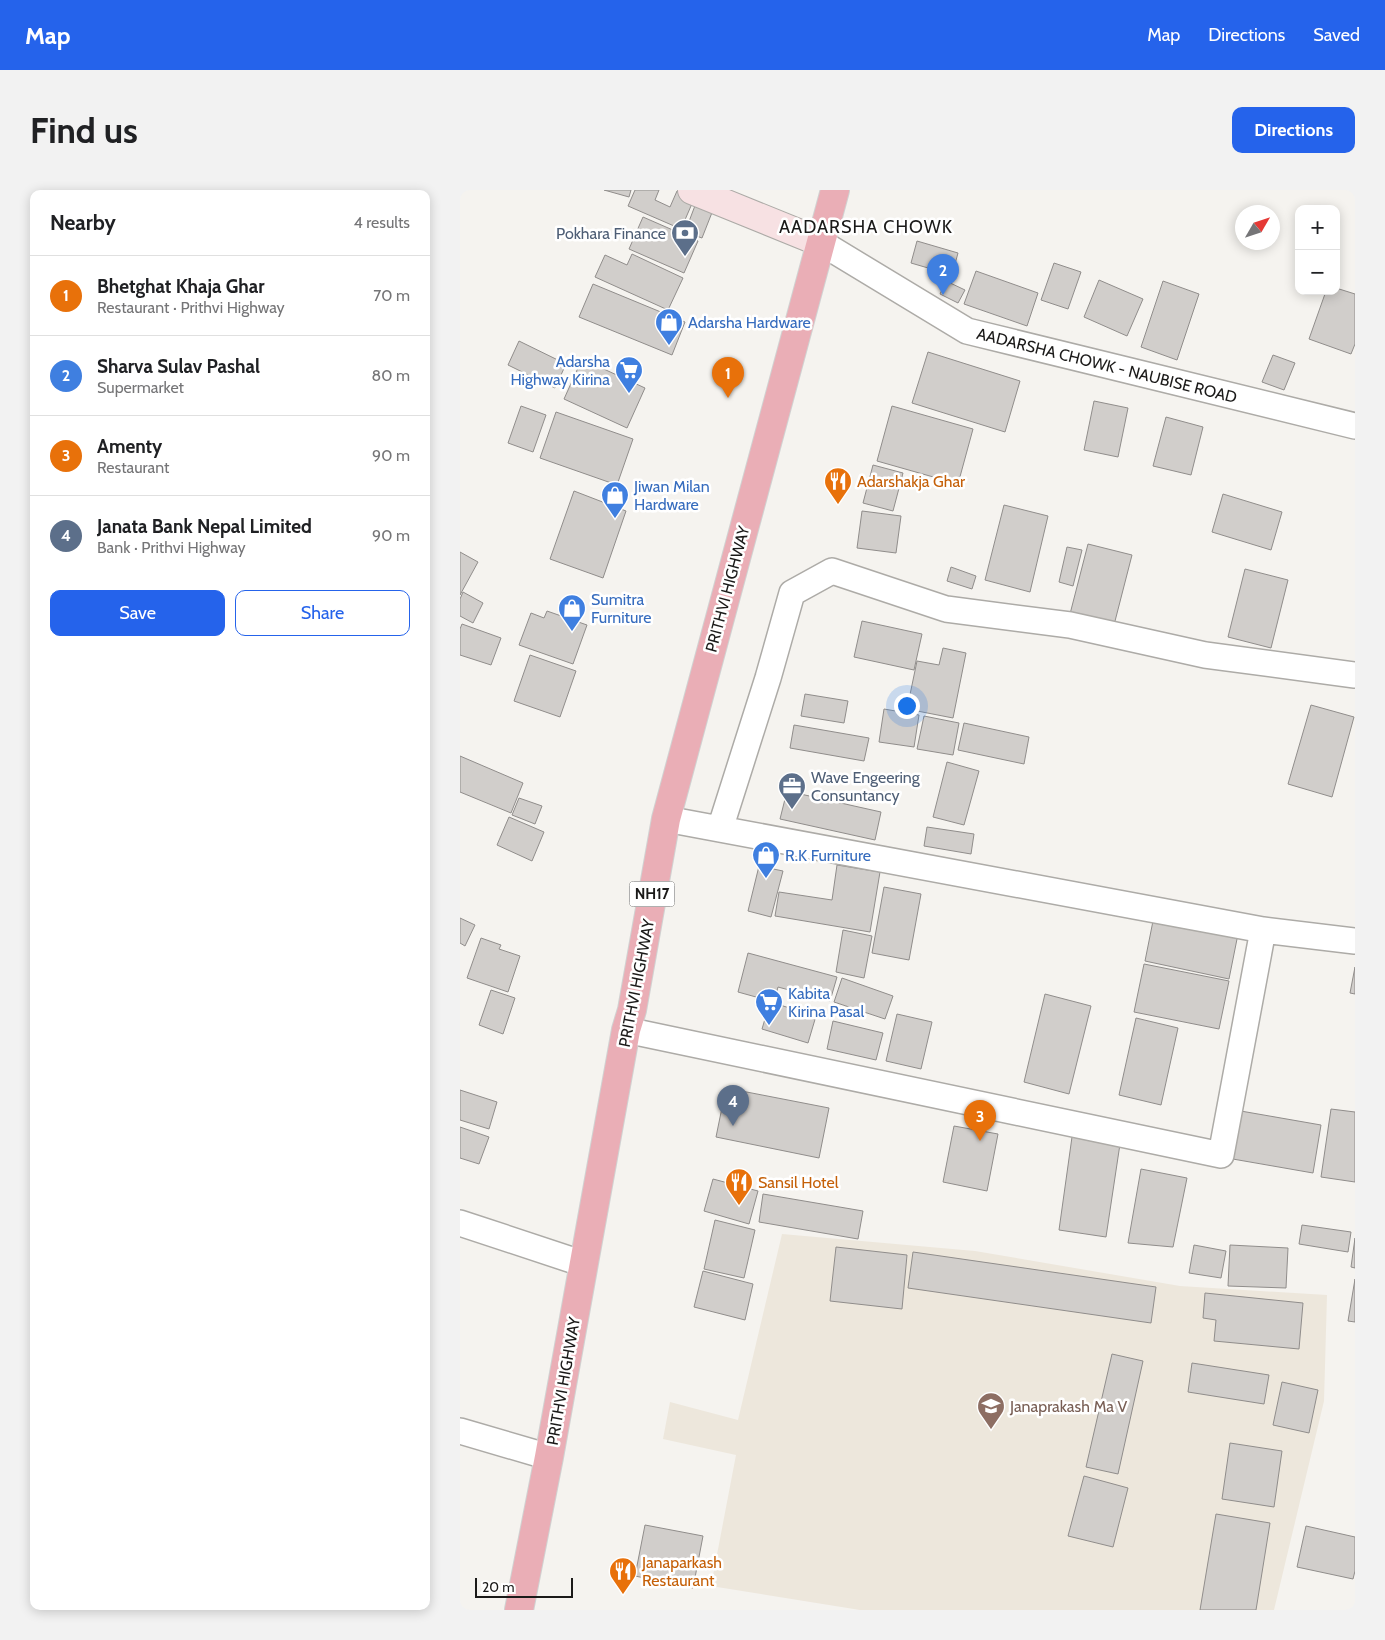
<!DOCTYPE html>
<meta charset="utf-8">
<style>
:root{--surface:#fff;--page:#f2f2f2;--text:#202124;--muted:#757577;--line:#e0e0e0;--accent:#2563eb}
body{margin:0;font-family:Cabin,sans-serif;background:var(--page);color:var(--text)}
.controls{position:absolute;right:15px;top:15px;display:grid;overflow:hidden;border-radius:10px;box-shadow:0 2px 12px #0003}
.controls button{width:45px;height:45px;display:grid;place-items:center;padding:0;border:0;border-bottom:1px solid var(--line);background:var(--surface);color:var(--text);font:25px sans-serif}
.compass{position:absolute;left:775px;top:15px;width:45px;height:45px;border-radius:50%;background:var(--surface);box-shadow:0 2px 12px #0003;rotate:51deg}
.scale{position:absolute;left:15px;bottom:12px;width:98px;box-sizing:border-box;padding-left:5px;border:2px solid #1b1a19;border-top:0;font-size:14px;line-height:18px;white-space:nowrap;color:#1b1a19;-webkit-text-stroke:4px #fff;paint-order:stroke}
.you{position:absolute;left:446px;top:515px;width:18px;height:18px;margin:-12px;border:4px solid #fff;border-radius:50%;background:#1a73e8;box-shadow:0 0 0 8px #1a73e833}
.badge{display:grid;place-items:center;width:32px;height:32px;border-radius:50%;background:var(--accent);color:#fff;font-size:16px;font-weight:700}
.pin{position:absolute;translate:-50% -41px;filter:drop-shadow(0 1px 2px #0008)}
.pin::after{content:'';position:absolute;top:26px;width:18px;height:15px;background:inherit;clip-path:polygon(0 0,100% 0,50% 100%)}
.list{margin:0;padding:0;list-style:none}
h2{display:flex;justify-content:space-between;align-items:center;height:65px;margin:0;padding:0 20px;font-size:21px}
h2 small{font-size:16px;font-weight:400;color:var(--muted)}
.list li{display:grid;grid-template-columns:32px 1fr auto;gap:15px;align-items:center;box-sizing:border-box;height:80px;padding:0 20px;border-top:1px solid var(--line)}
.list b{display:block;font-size:19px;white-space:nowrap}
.list p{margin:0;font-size:16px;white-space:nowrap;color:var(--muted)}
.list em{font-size:16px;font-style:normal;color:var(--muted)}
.actions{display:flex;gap:10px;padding:15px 20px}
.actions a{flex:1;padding:11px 0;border:1px solid var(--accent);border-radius:10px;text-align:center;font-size:18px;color:var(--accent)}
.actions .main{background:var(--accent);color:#fff}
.map{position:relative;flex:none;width:895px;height:1420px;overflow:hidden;border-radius:10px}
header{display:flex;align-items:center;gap:30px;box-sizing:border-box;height:70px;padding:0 25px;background:var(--accent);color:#fff}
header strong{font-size:24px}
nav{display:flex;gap:28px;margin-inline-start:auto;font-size:18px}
.intro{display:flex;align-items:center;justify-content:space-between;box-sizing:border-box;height:120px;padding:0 30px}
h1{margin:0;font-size:35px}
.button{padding:12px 22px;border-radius:10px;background:var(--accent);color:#fff;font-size:18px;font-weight:700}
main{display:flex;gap:30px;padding:0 30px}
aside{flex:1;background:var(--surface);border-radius:10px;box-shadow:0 2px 12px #0003}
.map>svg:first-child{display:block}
.built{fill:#ede7dc}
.building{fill:#d1cecb;stroke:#908d8b}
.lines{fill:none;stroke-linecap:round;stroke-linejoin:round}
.minor-casing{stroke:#adaba7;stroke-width:28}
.secondary-casing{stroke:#adaba7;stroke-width:30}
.trunk-casing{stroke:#d1d1d1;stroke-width:30}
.minor{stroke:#fff;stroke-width:25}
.secondary{stroke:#f7e1e3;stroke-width:28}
.trunk{stroke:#eaaeb6;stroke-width:28}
.labels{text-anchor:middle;stroke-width:5;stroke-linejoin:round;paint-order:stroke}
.shield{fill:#fff;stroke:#5f5f5e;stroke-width:1}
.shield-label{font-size:15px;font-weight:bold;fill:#1b1a19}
.service-label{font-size:16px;fill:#4e5e75;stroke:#fff;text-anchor:end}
.shop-label{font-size:16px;fill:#366cbe;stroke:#fff;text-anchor:start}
.street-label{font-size:16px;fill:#1b1a19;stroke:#fff}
.food-label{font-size:16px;fill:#c56008;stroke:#fff;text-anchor:start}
.education-label{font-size:16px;fill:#785e54;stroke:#fff;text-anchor:start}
.neighbourhood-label{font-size:18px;letter-spacing:1px;fill:#1b1a19;stroke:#fff}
</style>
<header>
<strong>Map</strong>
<nav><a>Map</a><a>Directions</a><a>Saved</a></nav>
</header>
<div class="intro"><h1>Find us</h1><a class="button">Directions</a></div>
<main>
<aside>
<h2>Nearby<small>4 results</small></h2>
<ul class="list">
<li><span class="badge" style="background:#e8710a">1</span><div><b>Bhetghat Khaja Ghar</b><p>Restaurant · Prithvi Highway</p></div><em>70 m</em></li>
<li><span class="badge" style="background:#3f7fe0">2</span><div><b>Sharva Sulav Pashal</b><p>Supermarket</p></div><em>80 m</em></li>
<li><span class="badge" style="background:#e8710a">3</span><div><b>Amenty</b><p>Restaurant</p></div><em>90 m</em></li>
<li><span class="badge" style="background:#5c6f8a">4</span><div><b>Janata Bank Nepal Limited</b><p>Bank · Prithvi Highway</p></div><em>90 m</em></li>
</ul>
<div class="actions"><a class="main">Save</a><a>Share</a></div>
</aside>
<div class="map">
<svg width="895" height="1420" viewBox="0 0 895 1420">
<rect width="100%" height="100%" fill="#f5f3ef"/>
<!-- built -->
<path class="built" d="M322 1044 515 1061 720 1096 867 1105 864 1211 814 1420H400L251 1396 276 1265 203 1249 210 1212 278 1230Z"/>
<!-- building -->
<path class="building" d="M144 0H171L169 7Z
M175 0H199L195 10 210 17 217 1 234 9 221 39 168 16Z
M236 13 253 20 242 48 225 42Z
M183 27 238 51 224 83 169 59Z
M457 51 498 63 492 85 451 73Z
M172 64 223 88 208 120 135 87 145 65 167 75Z
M594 73 621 82 608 119 581 110Z
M516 81 578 103 567 136 504 114Z
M639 90 683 109 667 146 624 127Z
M486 91 505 100 498 113 480 104Z
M703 91 739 104 717 170 681 157Z
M133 94 225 132 212 165 119 127Z
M876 98 895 104V154L891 164 849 149 866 101H876Z
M59 151 106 174 95 198 48 175Z
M468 162 560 191 545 242 452 213Z
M813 165 835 173 824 200 802 192Z
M122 169 185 198 167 238 104 209Z
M634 211 668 218 658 267 624 260Z
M61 216 86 225 73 262 48 253Z
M432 216 513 239 498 294 417 271Z
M96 222 173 249 157 295 80 268Z
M706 227 743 237 731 285 693 276Z
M413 275 443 283 433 321 403 313Z
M114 301 166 321 143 388 90 369Z
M763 304 822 322 811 360 752 342Z
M544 315 588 326 570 402 525 390Z
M402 321 441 326 436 363 397 358Z
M628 354 672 365 654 435 610 424Z
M607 357 622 360 613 396 599 392Z
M0 362 18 372 0 405Z
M491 377 516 386 512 399 487 391Z
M785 379 828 390 811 458 768 447Z
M3 402 23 413 13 433 0 426V409Z
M87 421 127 435 113 474 59 455 71 423 84 428Z
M402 431 462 444 454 480 394 467Z
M2 434 41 448 31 475 0 465V439Z
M483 458 506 463 493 528 447 519 457 471 479 475Z
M70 465 116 481 100 527 54 511Z
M345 504 388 511 384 533 341 526Z
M851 515 894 527 872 607 828 594Z
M424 519 459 525 454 557 419 552Z
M464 526 499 533 493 565 457 559Z
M504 533 569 547 564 574 498 560Z
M334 535 409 548 404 571 330 558Z
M0 566 63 593 51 623 0 602Z
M487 572 519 581 504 635 473 627Z
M327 601 421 622 415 650 320 629Z
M59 608 82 616 75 634 52 625Z
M49 627 84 642 72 671 37 655Z
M467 637 514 644 511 664 464 656Z
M377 675 420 682 410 742 315 726 319 702 372 710Z
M299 676 323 681 311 727 288 721Z
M424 697 461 704 449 770 412 763Z
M695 721 779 739 769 789 685 771Z
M0 728 15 735 5 756 0 753Z
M383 740 412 746 404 788 376 782Z
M21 748 41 755 39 759 60 766 48 802 7 788Z
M288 763 377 787 370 811 318 797 314 812 278 802Z
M684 774 769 791 759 839 674 822Z
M895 777V804L890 803Z
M382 788 433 806 425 829 374 812Z
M31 800 55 808 43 844 19 835Z
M585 804 631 816 609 904 564 892Z
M310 812 356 826 348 853 302 839Z
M437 824 472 832 461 879 426 871Z
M676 828 718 838 701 915 659 905Z
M373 831 423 843 416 870 367 859Z
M266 898 369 918 359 968 256 947Z
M0 900 37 912 29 939 0 930Z
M871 919 895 922V992L861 987Z
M775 920 861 935 853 983 767 968Z
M494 936 538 944 527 1001 483 992Z
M0 937 29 947 19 974 0 968Z
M612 947 660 954 646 1047 599 1040Z
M681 979 727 988 713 1057 668 1053Z
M253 989 298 1001 289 1034 244 1021Z
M303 1004 403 1021 398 1049 299 1032Z
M255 1030 295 1040 284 1088 244 1079Z
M842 1035 891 1042 888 1062 839 1054Z
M895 1048V1078L891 1077Z
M734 1055 766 1061 761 1088 729 1083Z
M770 1055 828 1058 826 1098 768 1096Z
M376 1057 447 1065 442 1119 370 1111Z
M453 1062 696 1097 691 1133 448 1098Z
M243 1081 293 1094 285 1130 234 1117Z
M895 1089V1132L888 1131Z
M745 1103 843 1113 839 1159 754 1151 756 1130 743 1128Z
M652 1164 683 1171 658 1284 626 1277Z
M732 1173 809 1185 804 1214 728 1202Z
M822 1192 858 1200 849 1243 813 1235Z
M770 1253 822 1261 814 1317 762 1309Z
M624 1286 668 1298 653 1357 608 1346Z
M756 1324 810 1333 796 1420H740Z
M185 1335 243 1346 233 1398 175 1386Z
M846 1336 895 1347V1381L893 1389 837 1377Z"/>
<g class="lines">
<!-- minor casing -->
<g class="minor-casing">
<path id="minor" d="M360 52 507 141 895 236
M260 639 308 488 332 403 372 381 486 419 610 435 745 465 895 485
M803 740 895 751
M166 840 761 965 803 740 206 629
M0 1033 124 1074
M0 1241 89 1267"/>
</g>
<!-- secondary casing -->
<g class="secondary-casing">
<path id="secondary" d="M232 0 360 52"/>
</g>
<!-- trunk casing -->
<g class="trunk-casing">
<path id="trunk" d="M59 1420 89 1267 166 840 172 820 206 629 375 0"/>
</g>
<!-- minor -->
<use href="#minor" class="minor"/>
<!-- secondary -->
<use href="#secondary" class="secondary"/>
<!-- trunk -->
<use href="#trunk" class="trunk"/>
</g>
<!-- icons -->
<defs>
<g id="bank-pin" transform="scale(1.4375)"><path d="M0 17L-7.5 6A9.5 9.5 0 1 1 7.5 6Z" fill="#5c6f8a" stroke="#fff"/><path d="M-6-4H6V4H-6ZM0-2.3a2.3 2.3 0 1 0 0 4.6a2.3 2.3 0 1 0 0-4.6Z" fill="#fff"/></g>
<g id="shop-pin" transform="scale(1.4375)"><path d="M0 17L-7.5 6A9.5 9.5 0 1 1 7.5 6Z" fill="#3f7fe0" stroke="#fff"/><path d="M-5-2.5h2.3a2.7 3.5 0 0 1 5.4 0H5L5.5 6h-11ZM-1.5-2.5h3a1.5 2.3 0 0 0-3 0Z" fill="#fff"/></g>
<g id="supermarket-pin" transform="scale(1.4375)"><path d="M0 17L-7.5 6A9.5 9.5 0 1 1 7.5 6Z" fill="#3f7fe0" stroke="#fff"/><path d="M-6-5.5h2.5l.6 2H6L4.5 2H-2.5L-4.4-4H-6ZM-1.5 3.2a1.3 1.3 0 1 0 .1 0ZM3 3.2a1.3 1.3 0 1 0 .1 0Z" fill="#fff"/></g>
<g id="restaurant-pin" transform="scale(1.4375)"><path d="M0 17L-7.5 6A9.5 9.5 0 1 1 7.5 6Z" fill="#e8710a" stroke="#fff"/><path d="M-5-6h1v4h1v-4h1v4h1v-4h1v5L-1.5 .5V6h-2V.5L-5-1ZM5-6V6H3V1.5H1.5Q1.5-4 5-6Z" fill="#fff"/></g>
<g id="office-pin" transform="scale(1.4375)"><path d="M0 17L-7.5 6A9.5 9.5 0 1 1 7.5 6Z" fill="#5c6f8a" stroke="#fff"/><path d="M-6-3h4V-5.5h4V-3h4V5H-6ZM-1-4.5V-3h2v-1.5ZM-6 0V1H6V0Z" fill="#fff"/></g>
<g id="school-pin" transform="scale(1.4375)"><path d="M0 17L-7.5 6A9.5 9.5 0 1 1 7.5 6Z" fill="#8d6e63" stroke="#fff"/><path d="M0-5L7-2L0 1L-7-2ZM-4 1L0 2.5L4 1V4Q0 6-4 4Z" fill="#fff"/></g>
</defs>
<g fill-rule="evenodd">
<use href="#bank-pin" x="225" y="43"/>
<use href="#shop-pin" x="209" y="132"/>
<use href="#supermarket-pin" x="169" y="180"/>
<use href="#restaurant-pin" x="378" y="291"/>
<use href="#shop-pin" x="155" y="305"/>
<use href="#shop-pin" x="112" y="418"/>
<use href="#office-pin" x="332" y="596"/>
<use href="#shop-pin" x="306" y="665"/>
<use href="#supermarket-pin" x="309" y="812"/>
<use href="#restaurant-pin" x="279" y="992"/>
<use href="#school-pin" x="531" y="1216"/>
<use href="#restaurant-pin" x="163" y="1381"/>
</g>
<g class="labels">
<!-- shield labels -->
<rect class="shield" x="169.5" y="691.5" width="45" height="25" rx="4"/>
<g class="shield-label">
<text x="192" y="709">NH17</text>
</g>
<!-- service labels -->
<g class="service-label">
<text x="206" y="49">Pokhara Finance</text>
<text x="351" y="593" text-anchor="start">Wave Engeering<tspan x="351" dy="18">Consuntancy</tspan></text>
</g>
<!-- shop labels -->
<g class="shop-label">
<text x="228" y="138">Adarsha Hardware</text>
<text x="150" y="177" text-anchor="end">Adarsha<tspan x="150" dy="18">Highway Kirina</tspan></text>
<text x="174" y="302">Jiwan Milan<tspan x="174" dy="18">Hardware</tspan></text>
<text x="131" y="415">Sumitra<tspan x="131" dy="18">Furniture</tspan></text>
<text x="325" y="671">R.K Furniture</text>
<text x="328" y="809">Kabita<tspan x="328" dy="18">Kirina Pasal</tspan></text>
</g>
<!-- street labels -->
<g class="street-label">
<text transform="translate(647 175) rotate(14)" y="6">AADARSHA CHOWK - NAUBISE ROAD</text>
<text transform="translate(267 399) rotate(-75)" y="6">PRITHVI HIGHWAY</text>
<text transform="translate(176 793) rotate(-79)" y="6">PRITHVI HIGHWAY</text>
<text transform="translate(103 1191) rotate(-80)" y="6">PRITHVI HIGHWAY</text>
</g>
<!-- food labels -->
<g class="food-label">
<text x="397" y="297">Adarshakja Ghar</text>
<text x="298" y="998">Sansil Hotel</text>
<text x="182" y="1378">Janaparkash<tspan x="182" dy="18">Restaurant</tspan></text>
</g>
<!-- education labels -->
<g class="education-label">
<text x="550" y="1222">Janaprakash Ma V</text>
</g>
<!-- neighbourhood labels -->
<g class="neighbourhood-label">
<text x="406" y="43">AADARSHA CHOWK</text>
</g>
</g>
</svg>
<div class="controls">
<button>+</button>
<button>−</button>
</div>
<svg class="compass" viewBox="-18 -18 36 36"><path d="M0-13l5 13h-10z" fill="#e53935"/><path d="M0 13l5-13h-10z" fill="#757577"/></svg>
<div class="scale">20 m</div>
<div class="you"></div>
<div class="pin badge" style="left:268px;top:208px;background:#e8710a">1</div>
<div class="pin badge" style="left:483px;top:105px;background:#3f7fe0">2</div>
<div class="pin badge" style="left:520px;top:951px;background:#e8710a">3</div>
<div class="pin badge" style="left:273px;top:936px;background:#5c6f8a">4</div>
</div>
</main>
